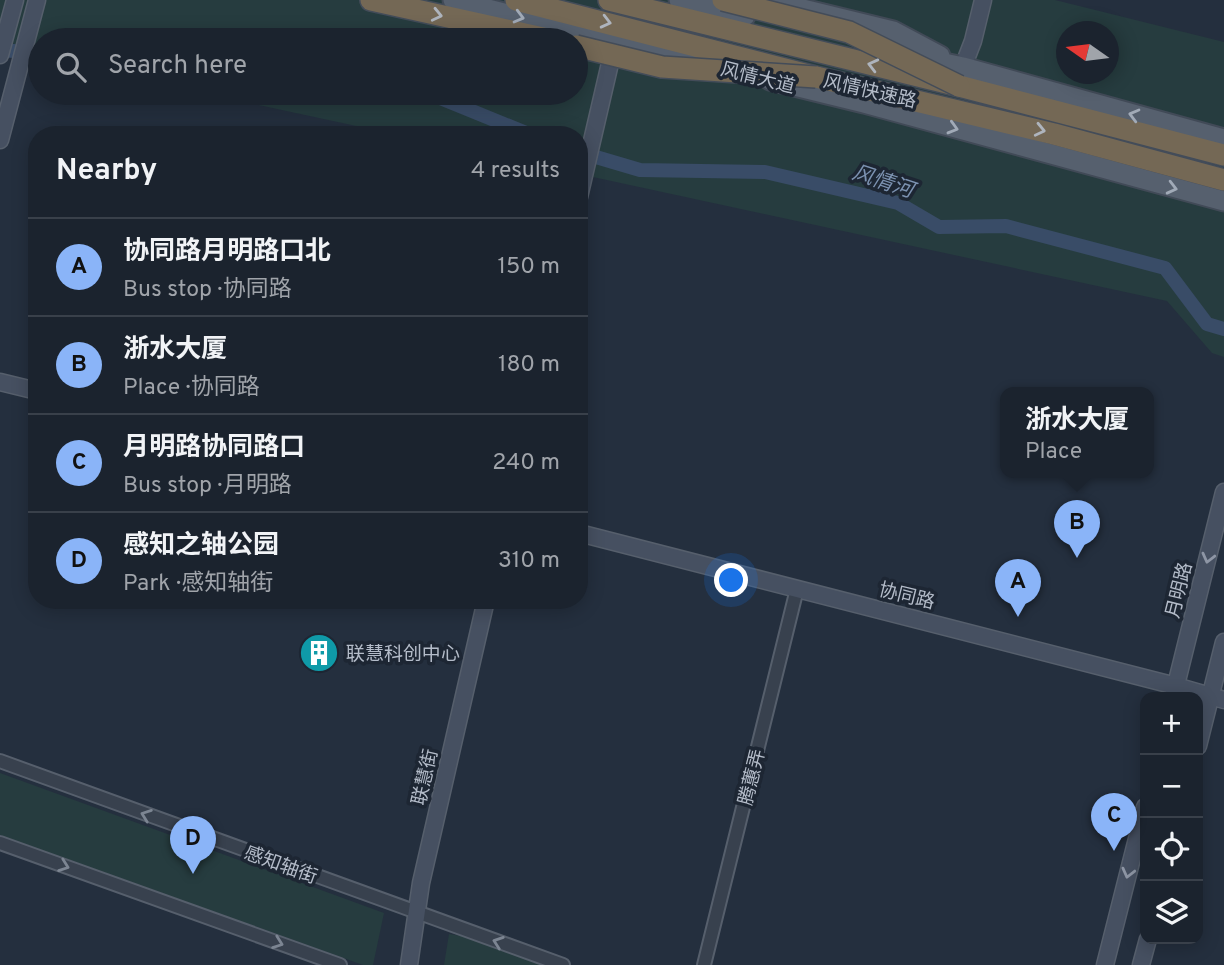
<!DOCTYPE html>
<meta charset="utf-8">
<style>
:root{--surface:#1b232e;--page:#282f3a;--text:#f1f3f6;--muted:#a0a4aa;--line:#39404a;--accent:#8ab4f8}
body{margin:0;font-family:Overpass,"Noto Sans SC",sans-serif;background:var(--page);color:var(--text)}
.controls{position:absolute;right:21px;bottom:21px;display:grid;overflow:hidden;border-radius:14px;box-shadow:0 4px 18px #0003}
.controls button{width:63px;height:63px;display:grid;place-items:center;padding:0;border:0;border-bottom:2px solid var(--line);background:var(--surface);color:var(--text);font:35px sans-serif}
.compass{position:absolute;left:1056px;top:21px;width:63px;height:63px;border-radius:50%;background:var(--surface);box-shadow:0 4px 18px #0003;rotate:284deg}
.you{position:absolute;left:732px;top:581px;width:24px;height:24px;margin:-18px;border:5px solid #fff;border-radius:50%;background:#1a73e8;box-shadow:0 0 0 10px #1a73e833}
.badge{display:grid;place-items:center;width:46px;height:46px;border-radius:50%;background:var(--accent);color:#111;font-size:23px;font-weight:700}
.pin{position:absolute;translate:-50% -58px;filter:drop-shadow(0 2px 4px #0008)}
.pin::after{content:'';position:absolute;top:37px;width:24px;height:21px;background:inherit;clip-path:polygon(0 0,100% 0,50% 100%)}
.popup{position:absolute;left:1000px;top:387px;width:154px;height:91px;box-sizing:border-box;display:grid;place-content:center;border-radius:14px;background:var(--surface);filter:drop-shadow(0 2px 5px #0005);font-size:23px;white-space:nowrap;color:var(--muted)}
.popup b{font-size:26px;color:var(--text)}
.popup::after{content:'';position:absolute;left:50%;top:100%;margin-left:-14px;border:14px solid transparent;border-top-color:var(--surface)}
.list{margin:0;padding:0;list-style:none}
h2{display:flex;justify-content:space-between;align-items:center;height:91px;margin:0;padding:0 28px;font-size:30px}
h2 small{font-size:23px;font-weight:400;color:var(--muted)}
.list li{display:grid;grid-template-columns:46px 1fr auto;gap:21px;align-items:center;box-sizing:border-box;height:98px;padding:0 28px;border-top:2px solid var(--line)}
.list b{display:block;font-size:26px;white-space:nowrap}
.list p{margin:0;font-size:23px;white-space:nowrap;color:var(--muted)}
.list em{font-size:23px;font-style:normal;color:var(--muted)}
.icon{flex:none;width:38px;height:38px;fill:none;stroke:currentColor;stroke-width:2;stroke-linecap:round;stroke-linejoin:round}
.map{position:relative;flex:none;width:1224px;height:965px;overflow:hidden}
.search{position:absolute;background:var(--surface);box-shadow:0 4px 18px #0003;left:28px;top:28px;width:560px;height:77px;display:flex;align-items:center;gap:18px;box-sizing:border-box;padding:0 24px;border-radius:38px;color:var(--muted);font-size:26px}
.panel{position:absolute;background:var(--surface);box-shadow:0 4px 18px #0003;left:28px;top:126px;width:560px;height:483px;border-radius:28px}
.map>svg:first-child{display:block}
.green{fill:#263c3f;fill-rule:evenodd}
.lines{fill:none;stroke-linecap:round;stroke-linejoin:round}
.canal{stroke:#394c67;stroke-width:14}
.street-casing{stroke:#565f6c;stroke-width:16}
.secondary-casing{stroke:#565f6c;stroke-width:19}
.primary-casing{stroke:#414a57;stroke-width:23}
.highway-casing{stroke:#434c59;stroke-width:24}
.street{stroke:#38414e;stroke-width:12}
.secondary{stroke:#465061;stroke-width:16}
.primary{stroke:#56606e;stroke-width:19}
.highway{stroke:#746855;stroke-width:21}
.highway-bridge-casing{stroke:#434c59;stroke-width:24;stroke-linecap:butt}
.highway-bridge{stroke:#746855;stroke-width:21}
.oneway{stroke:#aeb4bd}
.oneway2{stroke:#a1aab7}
.oneway3{stroke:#8e96a5}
.oneway4{stroke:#7c8592}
.labels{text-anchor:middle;stroke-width:7;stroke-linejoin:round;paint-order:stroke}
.street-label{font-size:19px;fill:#b4bcc9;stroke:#1d2633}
.poi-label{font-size:19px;fill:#b4bcc9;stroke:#1d2633;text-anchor:start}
.water-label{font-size:21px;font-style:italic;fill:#7c92b1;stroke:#1d2633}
</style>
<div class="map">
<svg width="1224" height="965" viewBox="0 0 1224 965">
<rect width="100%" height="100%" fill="#242f3e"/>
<!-- green -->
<path class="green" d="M0 0H1055L1224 42V357L1212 353 1167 301 579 174V135H398L203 93H576V40H40V57L0 49ZM1066 32H1108V74H1066Z
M0 773 384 913 373 965H363L0 835Z
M449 934 467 937 564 965H444Z"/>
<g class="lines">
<!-- canal -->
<path class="canal" d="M0 50 40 53
M428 93 531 135
M579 152 640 170 765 172 898 203 939 227 1006 226 1165 268 1207 324 1224 329"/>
<!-- street casing -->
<g class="street-casing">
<path id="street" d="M0 761 563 965
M0 843 340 965
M704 965 797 589"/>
</g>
<!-- secondary casing -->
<g class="secondary-casing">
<path id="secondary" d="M0 55 15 0
M963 67 973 41 983 0
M0 140 37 0
M579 197 614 46
M0 382 37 391
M579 533 1176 686 1224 700
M1173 697 1224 492
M1198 746 1224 642
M409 965 421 883 486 600
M1105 965 1145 807
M1141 965 1148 939"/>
</g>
<!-- primary casing -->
<g class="primary-casing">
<path id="primary" d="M453 0 699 63
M679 0 745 16
M766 0 893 31 940 56
M907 55 963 67 1224 139
M770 80 864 103 1224 201"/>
</g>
<!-- highway casing -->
<g class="highway-casing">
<path id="highway" d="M371 0 552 40
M516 0 816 77 1054 134 1224 180
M609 0 959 86 1224 155"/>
</g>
<!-- street -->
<use href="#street" class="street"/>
<!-- secondary -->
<use href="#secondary" class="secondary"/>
<!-- primary -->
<use href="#primary" class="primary"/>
<!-- highway -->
<use href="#highway" class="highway"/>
<!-- highway-bridge casing -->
<g class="highway-bridge-casing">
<path id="highway-bridge" d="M723 0 849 32 959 86
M576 46 662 67 816 77"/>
</g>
<!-- highway-bridge -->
<use href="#highway-bridge" class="highway-bridge"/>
</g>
<!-- one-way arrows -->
<defs><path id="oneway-chevron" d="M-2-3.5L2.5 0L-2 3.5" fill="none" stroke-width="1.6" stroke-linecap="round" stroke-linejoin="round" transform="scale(1.75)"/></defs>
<g class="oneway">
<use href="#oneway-chevron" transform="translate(437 15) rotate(13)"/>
<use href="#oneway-chevron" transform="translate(606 22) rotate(14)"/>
<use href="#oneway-chevron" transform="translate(873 65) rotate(-166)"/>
<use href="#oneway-chevron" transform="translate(1040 130) rotate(13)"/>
</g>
<g class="oneway2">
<use href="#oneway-chevron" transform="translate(519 17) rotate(15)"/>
<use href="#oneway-chevron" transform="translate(1134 115) rotate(-165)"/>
<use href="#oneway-chevron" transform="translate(953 128) rotate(16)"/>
<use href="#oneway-chevron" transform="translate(1172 188) rotate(14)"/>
</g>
<g class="oneway3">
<use href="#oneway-chevron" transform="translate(1208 558) rotate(104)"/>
<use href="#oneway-chevron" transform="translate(1128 873) rotate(104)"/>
</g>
<g class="oneway4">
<use href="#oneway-chevron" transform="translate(146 815) rotate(-160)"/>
<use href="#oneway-chevron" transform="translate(64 866) rotate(20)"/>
<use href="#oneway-chevron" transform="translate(498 942) rotate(-161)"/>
<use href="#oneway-chevron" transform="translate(278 943) rotate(20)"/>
</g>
<!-- icons -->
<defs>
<g id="building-disc" transform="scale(2.0125)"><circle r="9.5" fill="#0f9aa8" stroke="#1d2633"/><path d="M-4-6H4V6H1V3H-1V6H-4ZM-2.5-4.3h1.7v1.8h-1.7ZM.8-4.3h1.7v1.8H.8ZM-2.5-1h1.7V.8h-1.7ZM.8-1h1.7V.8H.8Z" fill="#fff"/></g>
</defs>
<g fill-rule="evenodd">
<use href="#building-disc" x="319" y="653"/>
</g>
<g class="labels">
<!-- street labels -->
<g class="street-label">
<text transform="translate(758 77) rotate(14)" y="7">风情大道</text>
<text transform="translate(870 90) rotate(13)" y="7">风情快速路</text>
<text transform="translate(1178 590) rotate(-76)" y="7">月明路</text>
<text transform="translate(907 595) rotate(14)" y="7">协同路</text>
<text transform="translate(424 777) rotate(-77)" y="7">联慧街</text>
<text transform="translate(751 777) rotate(-76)" y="7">腾蕙弄</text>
<text transform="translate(281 864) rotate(20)" y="7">感知轴街</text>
</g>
<!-- poi labels -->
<g class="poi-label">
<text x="346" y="660">联慧科创中心</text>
</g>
<!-- water labels -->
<g class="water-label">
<text transform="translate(883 181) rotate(18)" y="7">风情河</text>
</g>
</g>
</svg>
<div class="controls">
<button>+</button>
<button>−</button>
<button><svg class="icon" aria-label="locate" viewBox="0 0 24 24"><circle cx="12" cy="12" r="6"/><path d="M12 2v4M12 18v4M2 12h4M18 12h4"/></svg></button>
<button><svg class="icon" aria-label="layers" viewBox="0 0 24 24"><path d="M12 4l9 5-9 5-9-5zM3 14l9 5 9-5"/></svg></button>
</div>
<svg class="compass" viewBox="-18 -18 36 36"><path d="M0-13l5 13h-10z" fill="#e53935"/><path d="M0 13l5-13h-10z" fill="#a0a4aa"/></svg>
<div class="you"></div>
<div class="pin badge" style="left:1018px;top:617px">A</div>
<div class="pin badge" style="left:1077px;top:558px">B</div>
<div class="popup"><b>浙水大厦</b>Place</div>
<div class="pin badge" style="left:1114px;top:851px">C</div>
<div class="pin badge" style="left:193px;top:874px">D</div>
<div class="search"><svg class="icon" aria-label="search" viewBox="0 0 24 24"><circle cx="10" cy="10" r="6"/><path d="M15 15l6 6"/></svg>Search here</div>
<section class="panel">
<h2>Nearby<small>4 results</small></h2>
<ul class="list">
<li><span class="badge">A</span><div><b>协同路月明路口北</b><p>Bus stop · 协同路</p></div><em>150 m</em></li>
<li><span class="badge">B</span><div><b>浙水大厦</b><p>Place · 协同路</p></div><em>180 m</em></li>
<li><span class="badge">C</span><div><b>月明路协同路口</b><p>Bus stop · 月明路</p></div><em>240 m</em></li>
<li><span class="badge">D</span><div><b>感知之轴公园</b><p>Park · 感知轴街</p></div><em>310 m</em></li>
</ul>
</section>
</div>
